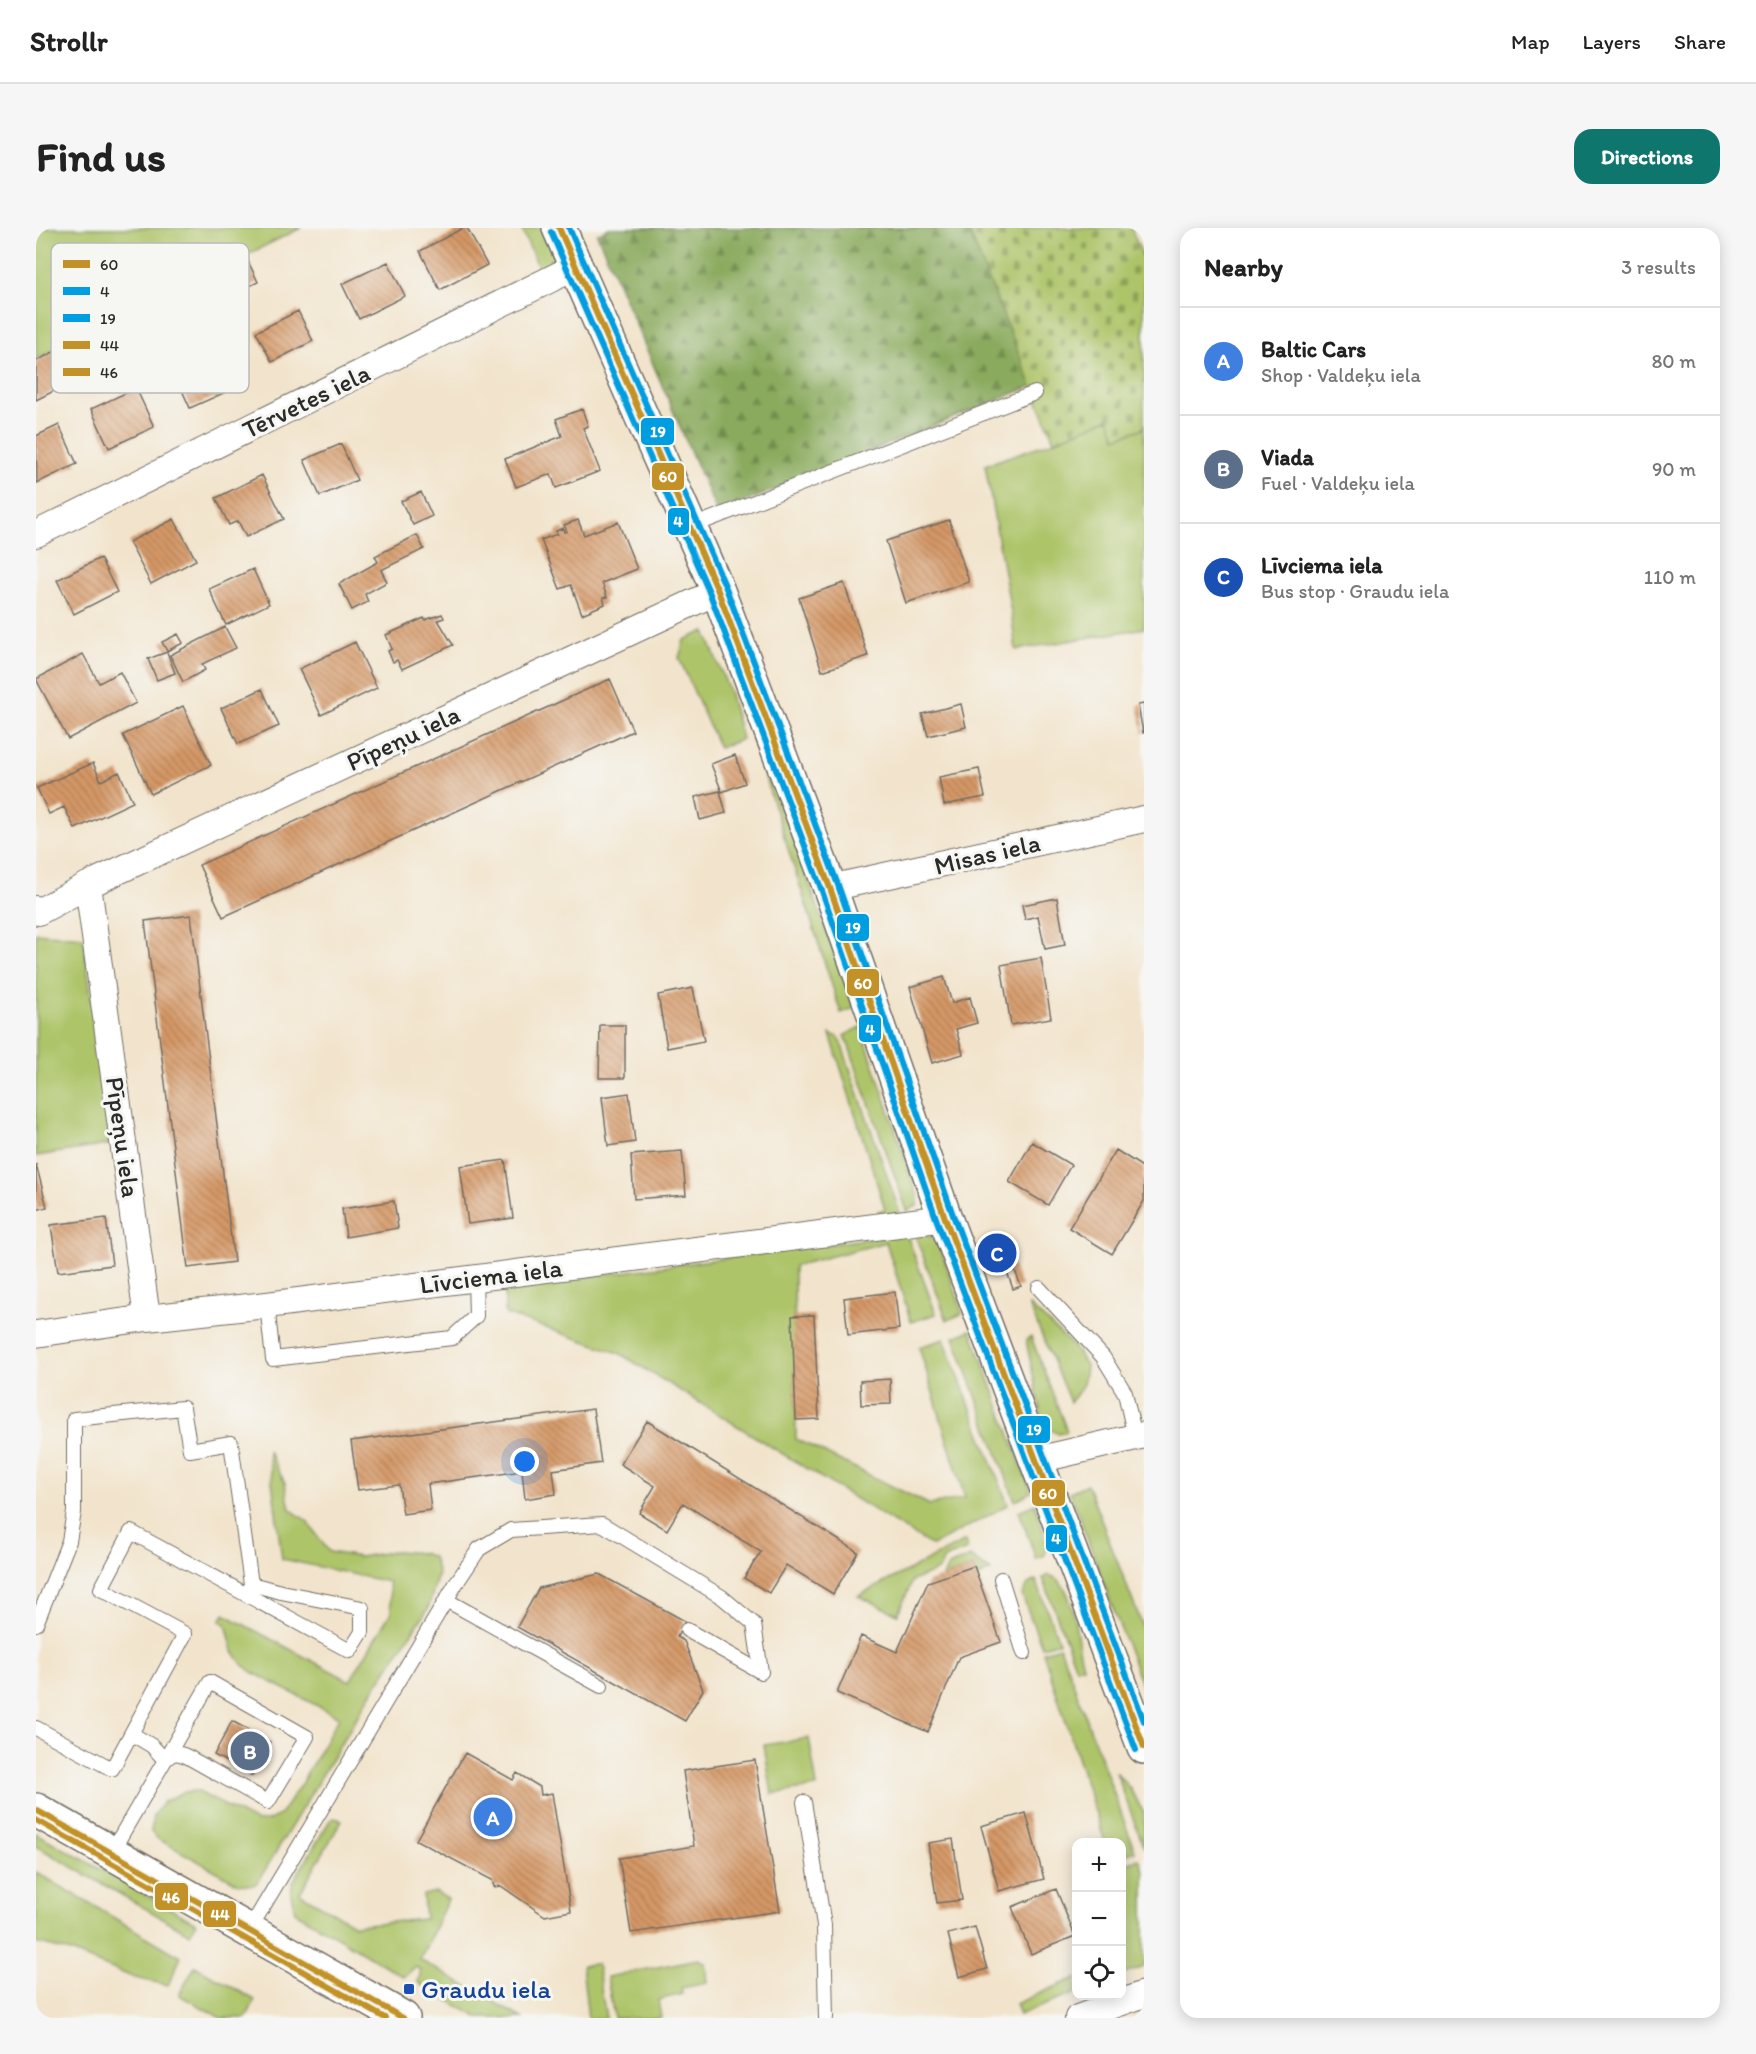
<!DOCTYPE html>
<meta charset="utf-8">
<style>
:root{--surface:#fff;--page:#f6f6f6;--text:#222;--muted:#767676;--line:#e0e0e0;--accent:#0f766e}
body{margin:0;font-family:Itim,sans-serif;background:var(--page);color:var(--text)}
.controls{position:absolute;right:18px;bottom:18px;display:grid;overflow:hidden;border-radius:12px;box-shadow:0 3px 15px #0003}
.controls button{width:54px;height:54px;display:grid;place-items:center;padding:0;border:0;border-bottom:2px solid var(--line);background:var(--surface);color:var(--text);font:30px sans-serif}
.you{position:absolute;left:489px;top:1234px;width:21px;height:21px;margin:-15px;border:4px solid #fff;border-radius:50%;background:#1a73e8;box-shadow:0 0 0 9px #1a73e833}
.badge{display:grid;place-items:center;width:39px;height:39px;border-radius:50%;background:var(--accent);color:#fff;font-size:20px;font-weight:700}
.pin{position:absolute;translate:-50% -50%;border:3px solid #fff;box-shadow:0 2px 6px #0006}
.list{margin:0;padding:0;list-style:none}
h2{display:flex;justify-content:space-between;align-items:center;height:78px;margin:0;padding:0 24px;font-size:26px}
h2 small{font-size:20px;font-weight:400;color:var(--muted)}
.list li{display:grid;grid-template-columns:39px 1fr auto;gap:18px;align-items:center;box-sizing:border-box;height:108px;padding:0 24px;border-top:2px solid var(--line)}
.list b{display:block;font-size:22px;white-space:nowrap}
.list p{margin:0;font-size:20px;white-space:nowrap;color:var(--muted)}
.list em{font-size:20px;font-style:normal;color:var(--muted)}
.icon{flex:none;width:33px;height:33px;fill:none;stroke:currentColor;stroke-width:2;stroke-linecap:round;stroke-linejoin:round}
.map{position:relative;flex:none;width:1108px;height:1790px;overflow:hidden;border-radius:18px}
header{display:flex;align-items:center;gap:36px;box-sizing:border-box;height:84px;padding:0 30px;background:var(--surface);border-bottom:2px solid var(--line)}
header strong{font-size:28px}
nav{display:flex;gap:33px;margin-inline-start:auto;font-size:21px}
.intro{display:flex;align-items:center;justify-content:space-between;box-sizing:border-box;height:144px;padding:0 36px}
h1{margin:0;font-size:42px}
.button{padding:15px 27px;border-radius:18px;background:var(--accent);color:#fff;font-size:21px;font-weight:700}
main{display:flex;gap:36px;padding:0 36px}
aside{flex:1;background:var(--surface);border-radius:18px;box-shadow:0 3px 15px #0003}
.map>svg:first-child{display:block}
.green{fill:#adc469;stroke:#6c784a;stroke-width:1.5}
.forest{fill:url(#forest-firs);stroke:#5a6a44;stroke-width:1.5}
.cemetery{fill:url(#cemetery-stones);stroke:#6c784a;stroke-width:1.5}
.building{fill:url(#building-back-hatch)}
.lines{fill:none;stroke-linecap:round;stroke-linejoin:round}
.service-casing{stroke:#716c63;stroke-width:16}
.minor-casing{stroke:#716c63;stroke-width:28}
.tertiary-casing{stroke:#716c63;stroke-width:36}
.secondary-casing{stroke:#716c63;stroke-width:36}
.service{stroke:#fff;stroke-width:14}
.minor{stroke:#fff;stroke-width:26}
.tertiary{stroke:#fff;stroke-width:33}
.secondary{stroke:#fff;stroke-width:33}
.bus-1-casing{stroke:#f6f6f2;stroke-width:10}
.bus-2-casing{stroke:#f6f6f2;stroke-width:10}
.bus-3-casing{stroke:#f6f6f2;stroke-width:10}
.bus-4-casing{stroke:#f6f6f2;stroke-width:10}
.bus-5-casing{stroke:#f6f6f2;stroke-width:10}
.bus-1{stroke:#c29228;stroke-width:6}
.bus-2{stroke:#009de0;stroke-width:6}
.bus-3{stroke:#009de0;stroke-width:6}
.bus-4{stroke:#c29228;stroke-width:6}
.bus-5{stroke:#c29228;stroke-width:6}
.transit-dot{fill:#1a4fb4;stroke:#f6f6f2;stroke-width:2}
.labels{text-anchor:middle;stroke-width:6;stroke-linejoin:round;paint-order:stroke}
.street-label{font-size:26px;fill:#2b2b2b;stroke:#f6f6f2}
.transit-label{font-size:26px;fill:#164399;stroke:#f6f6f2;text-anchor:start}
.key{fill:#f6f6f2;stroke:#b9b9b6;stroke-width:1.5}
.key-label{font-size:16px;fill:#2b2b2b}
.line-badge{stroke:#f6f6f2;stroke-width:2}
.badge-label{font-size:16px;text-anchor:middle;font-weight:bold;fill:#fff}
</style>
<header>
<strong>Strollr</strong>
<nav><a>Map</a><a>Layers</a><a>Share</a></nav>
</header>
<div class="intro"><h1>Find us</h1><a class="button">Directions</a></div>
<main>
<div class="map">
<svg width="1108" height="1790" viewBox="0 0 1108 1790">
<defs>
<pattern id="forest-firs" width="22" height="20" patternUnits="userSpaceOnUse" patternTransform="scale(1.5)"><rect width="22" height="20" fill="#8aaa5d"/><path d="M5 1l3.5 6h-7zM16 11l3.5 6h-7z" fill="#718b4d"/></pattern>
<pattern id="cemetery-stones" width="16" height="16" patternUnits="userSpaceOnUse" patternTransform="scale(1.5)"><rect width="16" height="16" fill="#adc469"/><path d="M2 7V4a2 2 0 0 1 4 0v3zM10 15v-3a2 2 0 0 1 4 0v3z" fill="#8d9f57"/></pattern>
<pattern id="building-back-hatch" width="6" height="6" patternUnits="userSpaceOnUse" patternTransform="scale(1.5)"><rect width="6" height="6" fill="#d59866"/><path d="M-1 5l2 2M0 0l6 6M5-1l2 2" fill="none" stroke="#ad7c54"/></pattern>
</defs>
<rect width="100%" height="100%" fill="#f6f6f2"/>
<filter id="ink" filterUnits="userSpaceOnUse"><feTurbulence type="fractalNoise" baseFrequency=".0167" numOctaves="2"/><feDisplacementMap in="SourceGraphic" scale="12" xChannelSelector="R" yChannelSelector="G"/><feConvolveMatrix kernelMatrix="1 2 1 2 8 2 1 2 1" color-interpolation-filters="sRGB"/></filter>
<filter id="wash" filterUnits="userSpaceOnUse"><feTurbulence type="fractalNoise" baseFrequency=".008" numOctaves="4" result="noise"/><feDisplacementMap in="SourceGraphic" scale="24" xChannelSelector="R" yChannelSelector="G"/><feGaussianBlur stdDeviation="1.35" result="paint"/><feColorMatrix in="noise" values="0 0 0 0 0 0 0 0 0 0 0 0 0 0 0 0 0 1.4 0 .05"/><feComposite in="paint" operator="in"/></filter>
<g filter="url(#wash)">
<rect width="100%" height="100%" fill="#f2e4cc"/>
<!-- green -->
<path class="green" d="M0 0H265L0 131Z
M485 0H509L518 29 505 45Z
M1073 190 1081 209 1108 200V400L980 422 975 384 949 237 1018 213Z
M669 403 693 463 706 511 683 520 643 430 648 412Z
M694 435 818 780 805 785 693 438Z
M0 705 47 709 76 916 0 928Z
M825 799 882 969 881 978 871 983 809 807Z
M794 806 803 809 864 985 843 987 842 983 849 981Z
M867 1006 872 1010 900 1086 875 1094 850 1014 758 1038 760 1211 894 1277 929 1270 883 1119 908 1111 972 1277 896 1318 583 1125 469 1086V1060Z
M888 1006 901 1012 923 1073 926 1086 911 1092 879 1007Z
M993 1077 1036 1117 1050 1137C1049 1153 1046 1162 1034 1174Z
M935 1102 995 1264 979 1273 918 1109Z
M995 1109 1031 1203 1023 1206C1013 1203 1009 1196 1005 1186L990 1112Z
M232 1222 249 1255 254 1281 271 1293 293 1324 324 1329 360 1323 386 1325 397 1329 402 1346 392 1381 336 1464 223 1652 218 1657 203 1656 122 1611 115 1604 117 1588 127 1574 147 1564 161 1563 220 1594 231 1593 244 1587 265 1556 303 1489 218 1445 205 1435 197 1423 190 1396 184 1393 188 1386 314 1453 355 1384 353 1354 246 1331Z
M1051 1256 1108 1402V1464L1034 1264Z
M999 1276 1012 1319 1008 1328 1000 1331 983 1283Z
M929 1313 931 1322 908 1331 903 1342 876 1353 862 1386 822 1368Z
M934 1329 955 1343 942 1349 938 1338 907 1349 912 1338Z
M1012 1347C1041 1353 1039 1414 1047 1438L1040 1440 1007 1350Z
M1000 1352 1023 1414 1006 1419 986 1367 992 1356Z
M1024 1419 1099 1623 1086 1628V1614H1069L1007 1424Z
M773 1510 781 1559 736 1566 728 1517Z
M1080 1544 1094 1561 1108 1585V1620Z
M298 1590 306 1592 264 1665 265 1666 319 1697 389 1691 387 1667 400 1664 412 1671 384 1732 486 1790H443L385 1757 382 1754 385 1742 379 1739 368 1749 259 1684 255 1666 257 1654 294 1592Z
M0 1605 160 1695 154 1706 0 1618Z
M1103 1631 1108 1645V1739L1086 1747V1692L1093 1688 1086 1665V1636Z
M0 1644 145 1729 132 1757 99 1750 35 1724 0 1715Z
M662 1731 669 1735 671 1755 645 1760 646 1766 622 1772 625 1790H578L571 1749Z
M561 1736 570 1790H552L546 1737Z
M159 1738 219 1772 210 1790H185L143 1767Z
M1040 1750V1765L983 1787 979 1776Z"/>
<!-- forest -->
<path class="forest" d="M573 0H932L996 158 681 285 561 6Z"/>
<!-- cemetery -->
<path class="cemetery" d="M932 0H1095L1108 32V200L1080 210 1073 190 1018 213Z"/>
<g id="blocks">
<!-- building -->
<path class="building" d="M427 0H431L451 37 404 62 384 23Z
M211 31 222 54 171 79 159 56Z
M352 34 369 68 323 91 306 56Z
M262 83 277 113 236 134 220 104Z
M41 112 50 131 17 147 24 160 0 172V133Z
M180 120 199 160 154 180 136 140Z
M100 160 118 199 73 220 55 181Z
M546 181 552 198 547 200 564 243 520 260 515 246 480 259 469 231 526 208 520 191Z
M23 197 41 236 1 255 0 208Z
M305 216 321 252 284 268 268 232Z
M226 247 248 291 210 309 202 293 193 297 180 270Z
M385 264 396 288 377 297 365 273Z
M138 291 160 332 115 356 93 314Z
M542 292 548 307 582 294 601 341 566 355 571 369 567 370 569 376 546 386 535 357 524 361 505 312 521 306 520 303 527 300 528 304 531 303 528 297Z
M913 292 933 354 870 375 850 313Z
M381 307 388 321 345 342 351 354 329 366 332 374 316 382 303 356 342 334 339 328Z
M64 330 81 364 38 386 21 352Z
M217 341 233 376 190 397 173 361Z
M808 355 832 428 786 443 763 370Z
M406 386 408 390 402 392 417 417 366 441 361 432 357 434 352 423 356 421 350 407 388 390 389 392Z
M189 399 200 420 166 436 169 442 147 454 134 427Z
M142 406 147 415 131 423 126 414Z
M319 414 341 460 285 487 263 441Z
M131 424 139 445 121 452 112 431Z
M47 426 63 455 84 444 100 475 32 511 0 451Z
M574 451 597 503 187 689 163 637Z
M226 461 243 498 202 516 185 480Z
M925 476 930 499 892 508 886 486Z
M1108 476V505H1107L1102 477Z
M147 478 175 537 115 566 87 507Z
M699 527 709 555 686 564 675 536Z
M57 535 65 553 83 544 97 574 39 601 28 579 13 586 1 560Z
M943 541 949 569 908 577 903 549Z
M684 563 690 585 664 592 659 569Z
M1021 670 1029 717 1009 721 1002 688 989 691 986 677Z
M155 687 198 1034 152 1040 109 693Z
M1005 730 1015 790 975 797 965 737Z
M908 749 916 775 934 769 941 795 920 801 927 826 896 835 874 759Z
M657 760 668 813 631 820 622 767Z
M564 797H589V850H563Z
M593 865 599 914 572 918 566 869Z
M996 914 1035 937 1012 977 973 954Z
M1080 922 1108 940V973L1076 1026 1033 1000Z
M646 923 650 967 598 971 595 927Z
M469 932 477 990 432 996 424 938Z
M0 936 11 979 0 982Z
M358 973 362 1000 310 1009 306 981Z
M70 990 76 1037 22 1044 15 997Z
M977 1038 985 1058 977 1061 970 1041Z
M859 1064 863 1101 812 1107 808 1070Z
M778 1087 783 1191 760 1192 756 1088Z
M854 1151 855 1176 825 1177 824 1153Z
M557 1181 565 1235 517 1242 520 1266 489 1271 486 1243 392 1256 395 1282 367 1286 363 1257 322 1262 315 1213Z
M611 1193 822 1324 797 1366 750 1337 733 1365 708 1350 725 1324 647 1275 631 1302 603 1285 619 1258 584 1236Z
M938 1338 965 1414 923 1429 892 1504 801 1465 825 1408 861 1424 892 1354Z
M563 1346 649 1393 641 1409 648 1413 667 1462 649 1493 481 1399 503 1360Z
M196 1493 234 1514 216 1548 178 1527Z
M429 1525 477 1552 481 1545 504 1559 505 1567 516 1565 535 1683 509 1688 465 1658 458 1659 456 1652 380 1612Z
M719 1532 744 1683 595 1705 583 1630 658 1618 647 1543Z
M990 1585 1008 1651 963 1663 945 1598Z
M917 1611 926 1672 901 1675 892 1615Z
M1020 1661 1039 1708 995 1726 976 1679Z
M939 1699 951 1741 923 1749 912 1706Z"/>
</g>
</g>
<g filter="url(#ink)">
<use href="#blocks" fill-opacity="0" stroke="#716c63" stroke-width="1.5"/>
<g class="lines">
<!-- service casing -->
<g class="service-casing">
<path id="service" d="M654 299 999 165
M1003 1060 1067 1129 1089 1165 1099 1209
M231 1077 237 1131 416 1110 440 1088 439 1050
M965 1351 988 1425
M410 1372 565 1458
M0 1396 33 1313 38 1284V1191L147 1180 154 1222 195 1215 215 1356 245 1364 326 1380V1404L314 1423 95 1304 65 1361 149 1406 76 1541 0 1500
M651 1402 725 1444
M768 1574 788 1697 790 1790
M75 1625 129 1532C137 1524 141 1524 152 1529L232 1574 271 1509 174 1454 129 1532 116 1518 96 1506
M212 1704 421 1354 443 1321 475 1302 566 1296 686 1369 718 1396 725 1444"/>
</g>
<!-- minor casing -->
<g class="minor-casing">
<path id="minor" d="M0 306 539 39
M52 657 111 1090
M794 660 1108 591
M0 681 2 684 52 657 682 363
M0 1106 111 1090 231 1077 909 990
M1001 1232 1108 1207
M1042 1790 1108 1766"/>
</g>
<!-- tertiary casing -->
<g class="tertiary-casing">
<path id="tertiary" d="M0 1582 367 1790"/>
</g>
<!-- secondary casing -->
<g class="secondary-casing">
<path id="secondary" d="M523 0 682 363 794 660 909 990 1108 1519"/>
</g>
<!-- service -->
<use href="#service" class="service"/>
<!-- minor -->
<use href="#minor" class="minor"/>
<!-- tertiary -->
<use href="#tertiary" class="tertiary"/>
<!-- secondary -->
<use href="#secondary" class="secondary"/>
<!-- bus-1 casing -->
<g class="bus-1-casing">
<path id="bus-1" d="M523 0 682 363 794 660 909 990 1108 1519"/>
</g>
<!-- bus-2 casing -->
<g class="bus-2-casing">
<path id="bus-2" d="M515 4 674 366 786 663 901 993 1100 1522"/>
</g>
<!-- bus-3 casing -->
<g class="bus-3-casing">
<path id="bus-3" d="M533 0 690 360 802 657 917 987 1108 1493"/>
</g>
<!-- bus-4 casing -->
<g class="bus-4-casing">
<path id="bus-4" d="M0 1582 367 1790"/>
</g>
<!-- bus-5 casing -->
<g class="bus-5-casing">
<path id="bus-5" d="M0 1592 349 1790"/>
</g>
<!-- bus-1 -->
<use href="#bus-1" class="bus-1"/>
<!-- bus-2 -->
<use href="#bus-2" class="bus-2"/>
<!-- bus-3 -->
<use href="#bus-3" class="bus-3"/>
<!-- bus-4 -->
<use href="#bus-4" class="bus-4"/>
<!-- bus-5 -->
<use href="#bus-5" class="bus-5"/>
</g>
</g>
<!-- markers -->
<rect class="transit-dot" x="367" y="1755" width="12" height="12" rx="3"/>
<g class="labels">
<!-- street labels -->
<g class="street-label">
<text transform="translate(270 173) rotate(-26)" y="9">Tērvetes iela</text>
<text transform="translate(367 510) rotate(-25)" y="9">Pīpeņu iela</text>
<text transform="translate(951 626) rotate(-13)" y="9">Misas iela</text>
<text transform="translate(87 909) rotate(82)" y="9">Pīpeņu iela</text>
<text transform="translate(455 1048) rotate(-7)" y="9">Līvciema iela</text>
</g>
<!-- transit labels -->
<g class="transit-label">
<text x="385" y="1770">Graudu iela</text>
</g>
</g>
<!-- legend -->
<rect x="15" y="15" width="198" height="150" rx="9" class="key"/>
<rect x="27" y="32" width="27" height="8" fill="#c29228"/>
<rect x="27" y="59" width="27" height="8" fill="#009de0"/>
<rect x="27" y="86" width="27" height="8" fill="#009de0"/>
<rect x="27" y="113" width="27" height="8" fill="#c29228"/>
<rect x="27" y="140" width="27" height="8" fill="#c29228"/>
<g class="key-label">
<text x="64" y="42">60</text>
<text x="64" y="69">4</text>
<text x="64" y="96">19</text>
<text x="64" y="123">44</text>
<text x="64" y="150">46</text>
</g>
<g class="line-badge">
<rect x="604" y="189" width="35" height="29" rx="6" fill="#009de0"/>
<rect x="615" y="234" width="34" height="29" rx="6" fill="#c29228"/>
<rect x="631" y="279" width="23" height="29" rx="6" fill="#009de0"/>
<rect x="800" y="685" width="34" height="29" rx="6" fill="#009de0"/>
<rect x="810" y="740" width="34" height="29" rx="6" fill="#c29228"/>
<rect x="822" y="786" width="24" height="29" rx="6" fill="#009de0"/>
<rect x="981" y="1187" width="34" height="29" rx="6" fill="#009de0"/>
<rect x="995" y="1251" width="35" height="28" rx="6" fill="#c29228"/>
<rect x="1009" y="1296" width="23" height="29" rx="6" fill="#009de0"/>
<rect x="118" y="1654" width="35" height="29" rx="6" fill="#c29228"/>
<rect x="166" y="1672" width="35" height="28" rx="6" fill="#c29228"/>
</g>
<g class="badge-label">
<text x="622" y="209">19</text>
<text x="632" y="254">60</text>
<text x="642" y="299">4</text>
<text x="817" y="705">19</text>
<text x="827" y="761">60</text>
<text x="834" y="807">4</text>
<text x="998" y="1207">19</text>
<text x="1012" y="1271">60</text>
<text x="1020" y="1316">4</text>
<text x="135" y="1675">46</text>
<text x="184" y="1692">44</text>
</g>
</svg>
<div class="controls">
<button>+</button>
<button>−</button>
<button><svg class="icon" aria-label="locate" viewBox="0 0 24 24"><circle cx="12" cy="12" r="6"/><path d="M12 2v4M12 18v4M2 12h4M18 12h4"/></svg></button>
</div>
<div class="you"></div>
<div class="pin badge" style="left:457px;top:1589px;background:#3f7fe0">A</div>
<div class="pin badge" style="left:214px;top:1523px;background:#5c6f8a">B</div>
<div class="pin badge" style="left:961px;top:1025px;background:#1a4fb4">C</div>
</div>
<aside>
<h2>Nearby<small>3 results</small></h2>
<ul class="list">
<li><span class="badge" style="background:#3f7fe0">A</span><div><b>Baltic Cars</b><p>Shop · Valdeķu iela</p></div><em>80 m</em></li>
<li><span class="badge" style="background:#5c6f8a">B</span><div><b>Viada</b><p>Fuel · Valdeķu iela</p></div><em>90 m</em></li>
<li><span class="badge" style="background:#1a4fb4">C</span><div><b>Līvciema iela</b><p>Bus stop · Graudu iela</p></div><em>110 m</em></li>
</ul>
</aside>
</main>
